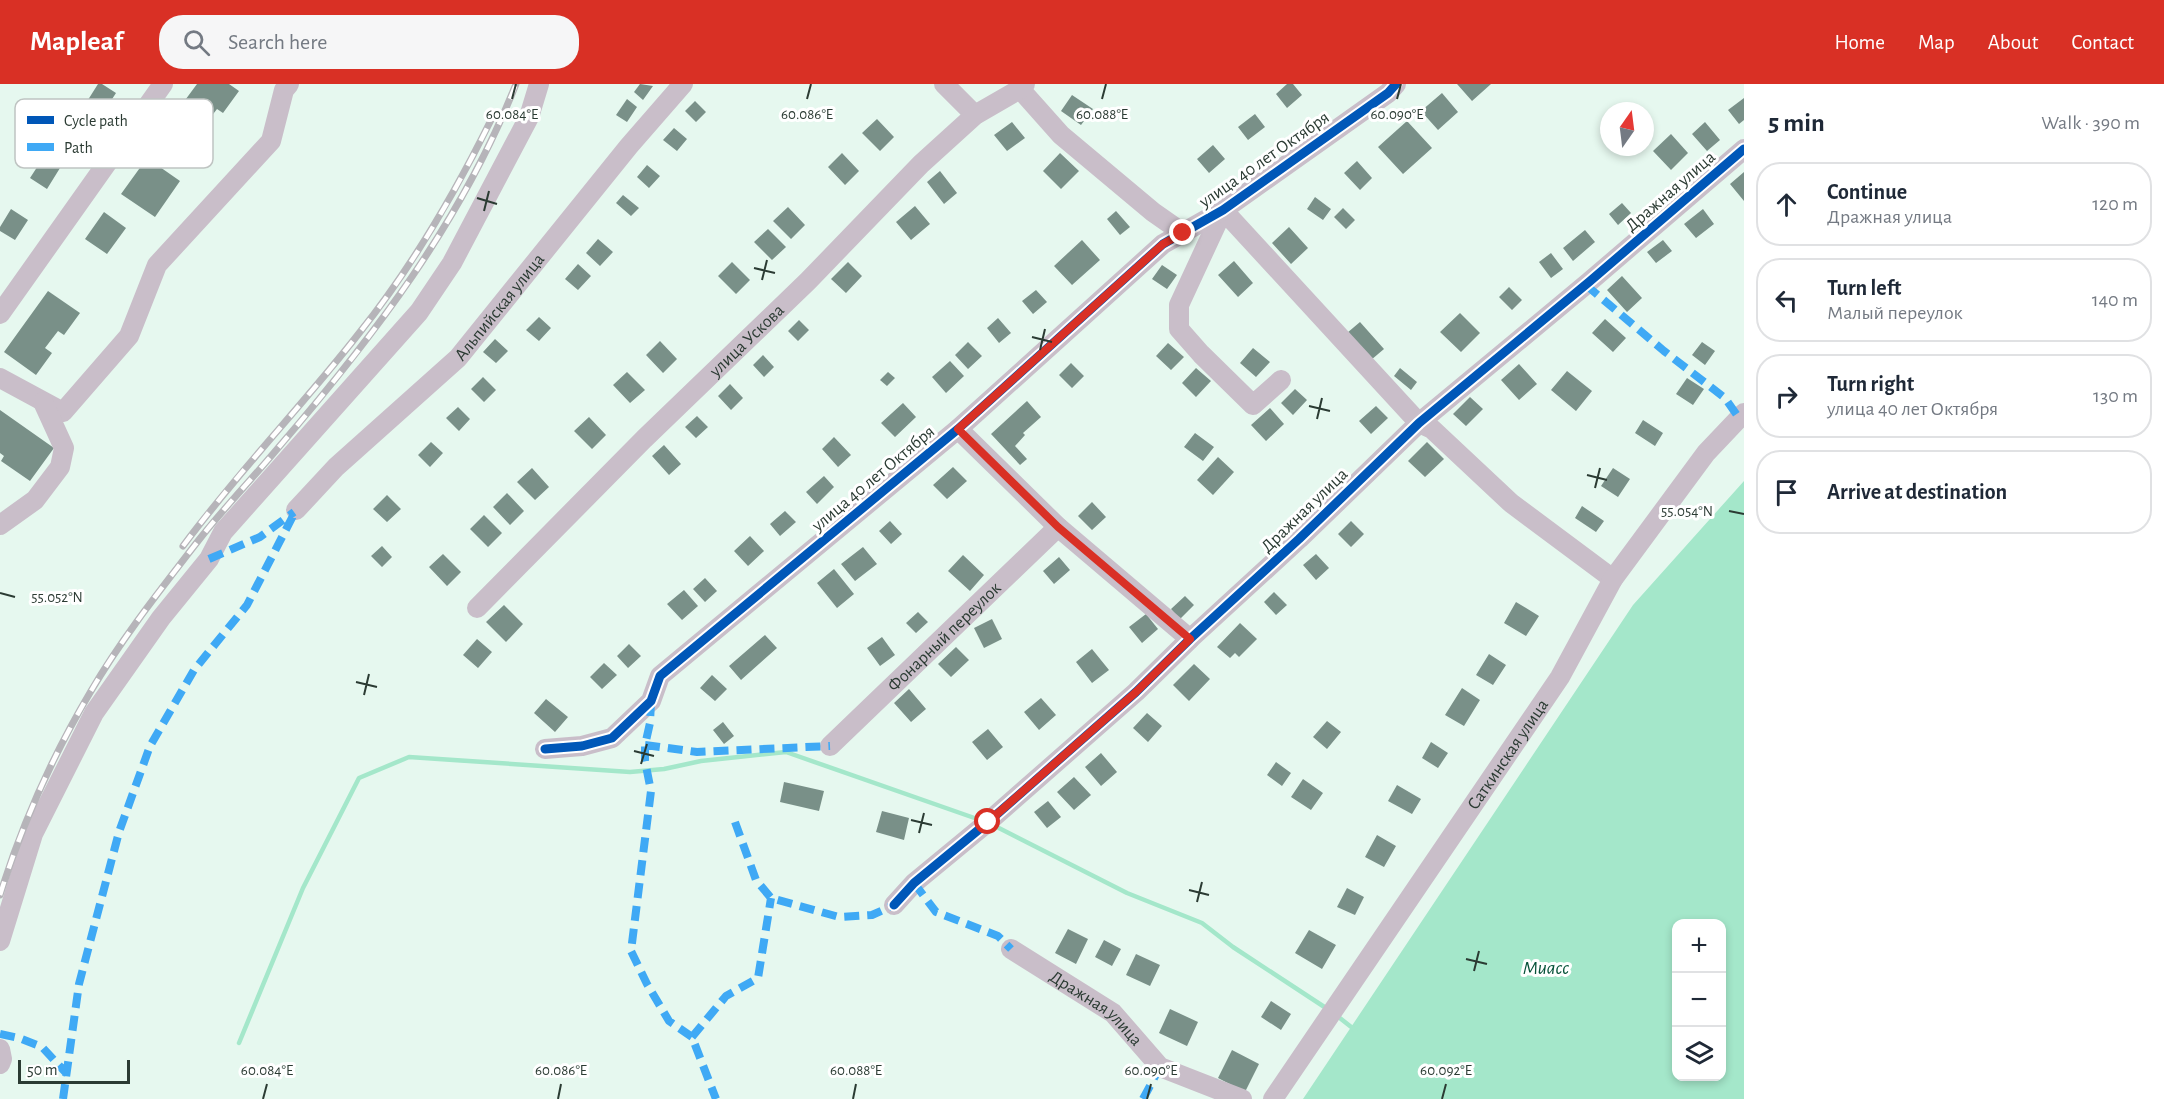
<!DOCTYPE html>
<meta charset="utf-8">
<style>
:root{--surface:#fff;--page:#f6f6f7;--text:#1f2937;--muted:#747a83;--line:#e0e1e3;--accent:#d93025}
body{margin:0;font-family:"Alegreya Sans",sans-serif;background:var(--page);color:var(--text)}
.controls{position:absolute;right:18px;bottom:18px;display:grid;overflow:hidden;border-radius:12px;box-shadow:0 3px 9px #0003}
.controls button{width:54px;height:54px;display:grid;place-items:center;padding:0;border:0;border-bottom:2px solid var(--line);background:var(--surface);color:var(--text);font:30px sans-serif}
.compass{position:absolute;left:1600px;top:18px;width:54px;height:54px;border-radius:50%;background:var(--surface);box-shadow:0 3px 9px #0003;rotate:14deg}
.scale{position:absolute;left:18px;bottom:15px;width:112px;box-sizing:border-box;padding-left:6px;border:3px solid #2b3b33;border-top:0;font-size:16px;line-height:21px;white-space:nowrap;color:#2b3b33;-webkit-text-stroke:4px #fff;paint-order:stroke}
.stop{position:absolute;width:18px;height:18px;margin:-14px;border:4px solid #d93025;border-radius:50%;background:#fff}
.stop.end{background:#d93025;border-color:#fff;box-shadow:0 2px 6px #0008}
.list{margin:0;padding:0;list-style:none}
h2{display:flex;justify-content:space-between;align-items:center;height:78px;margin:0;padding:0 24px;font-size:26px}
h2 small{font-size:20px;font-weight:400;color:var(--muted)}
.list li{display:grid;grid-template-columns:39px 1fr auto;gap:18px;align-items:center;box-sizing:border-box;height:84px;margin:0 12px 12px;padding:0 12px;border:2px solid var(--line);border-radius:24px}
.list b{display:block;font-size:22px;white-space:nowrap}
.list p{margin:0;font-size:20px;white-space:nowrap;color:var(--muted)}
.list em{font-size:20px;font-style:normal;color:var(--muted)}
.icon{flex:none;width:33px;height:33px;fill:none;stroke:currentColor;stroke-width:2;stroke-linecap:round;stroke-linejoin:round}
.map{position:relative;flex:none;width:1744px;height:1015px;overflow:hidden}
header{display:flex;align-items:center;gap:36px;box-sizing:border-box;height:84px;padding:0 30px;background:var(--accent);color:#fff}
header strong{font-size:28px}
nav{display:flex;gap:33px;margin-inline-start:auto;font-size:21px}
.search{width:420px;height:54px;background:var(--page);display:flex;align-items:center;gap:15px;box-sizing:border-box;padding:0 21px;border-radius:24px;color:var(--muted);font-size:22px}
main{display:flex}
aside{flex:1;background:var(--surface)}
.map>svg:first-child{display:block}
.water{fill:#a4e7ca;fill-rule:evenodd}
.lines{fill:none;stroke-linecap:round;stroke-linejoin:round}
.stream{stroke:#a4e7ca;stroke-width:4.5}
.building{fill:#799088}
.minor{stroke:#c9bec9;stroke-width:20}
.rail-casing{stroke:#b6b4b9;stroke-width:7}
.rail{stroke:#fff;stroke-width:4.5;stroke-dasharray:14;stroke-linecap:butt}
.quiet{stroke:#3fa9f5;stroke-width:8;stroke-dasharray:15 8;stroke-linecap:butt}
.cycleway-casing{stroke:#fff;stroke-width:13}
.cycleway{stroke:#0057b8;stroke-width:9}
.route{stroke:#d93025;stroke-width:8}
.ticks{fill:none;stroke:#2b3b33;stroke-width:2}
.labels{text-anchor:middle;stroke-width:6;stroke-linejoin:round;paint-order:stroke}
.street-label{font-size:18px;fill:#2b3b33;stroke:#fff}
.water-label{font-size:20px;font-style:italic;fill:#065239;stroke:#fff}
.key{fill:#fff;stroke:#bfc4c2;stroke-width:1.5}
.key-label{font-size:16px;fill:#2b3b33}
.ticks-label{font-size:15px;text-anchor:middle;fill:#2b3b33;stroke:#fff;stroke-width:6;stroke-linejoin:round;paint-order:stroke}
</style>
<header>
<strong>Mapleaf</strong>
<div class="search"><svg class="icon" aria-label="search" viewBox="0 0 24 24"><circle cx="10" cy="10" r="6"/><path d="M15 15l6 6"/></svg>Search here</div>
<nav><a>Home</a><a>Map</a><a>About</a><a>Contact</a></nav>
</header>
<main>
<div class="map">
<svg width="1744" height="1015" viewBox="0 0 1744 1015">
<rect width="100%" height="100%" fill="#e6f8ef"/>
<!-- water -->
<path class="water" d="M1744 397V1015H1303L1633 521ZM1676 840H1722V992H1676Z"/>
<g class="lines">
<!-- stream -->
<path class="stream" d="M993 741 1127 809 1202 839 1233 863 1329 926
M1336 931 1355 946
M239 959 303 804 359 694 409 673 630 688 664 685 701 677 786 668 983 737"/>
</g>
<!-- building -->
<path class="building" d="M98 0H102L116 9 103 29 86 19Z
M197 0H229L239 7 223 29 217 25 204 42 211 47 195 69 163 46Z
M640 0 653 2 643 16 634 8Z
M1287 0H1293L1302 11 1287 24 1276 10Z
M1457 0H1491L1472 17Z
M1442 9 1458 28 1438 46 1421 27Z
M1072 11 1093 25 1081 41 1061 27Z
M1744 14V36L1739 40 1728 26Z
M627 15 637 23 627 38 616 31Z
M695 17 706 28 696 38 685 27Z
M1255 30 1265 43 1248 56 1238 43Z
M877 35 894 53 880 67 862 49Z
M1407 37 1432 64 1403 90 1378 63Z
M1012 38 1025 54 1007 67 994 51Z
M1705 38 1720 56 1707 67 1692 50Z
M674 44 687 55 677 67 663 56Z
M1671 50 1688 69 1671 86 1653 67Z
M1213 61 1225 75 1209 89 1197 75Z
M842 69 859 87 845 101 828 83Z
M1060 69 1079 87 1061 105 1043 87Z
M43 74 60 84 47 105 30 94Z
M147 74 180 97 155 133 121 110Z
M1357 77 1372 94 1360 106 1344 89Z
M647 81 660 92 649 104 637 93Z
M940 87 957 109 944 120 927 98Z
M1744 88V117L1730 100Z
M623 111 639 124 631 132 616 119Z
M1315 113 1331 125 1323 136 1307 125Z
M1622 119 1631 129 1618 141 1609 130Z
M915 122 930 140 911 156 896 138Z
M788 123 805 141 791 155 773 137Z
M1343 124 1355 136 1346 145 1334 133Z
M11 125 28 136 15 156 0 147V143Z
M1703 125 1714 140 1696 154 1684 140Z
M1116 127 1130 143 1120 151 1107 135Z
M104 128 126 144 107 170 85 155Z
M1289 143 1308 164 1291 180 1272 159Z
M768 145 786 163 772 176 754 158Z
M1585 146 1595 158 1573 177 1563 164Z
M598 155 613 168 600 182 586 169Z
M1082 156 1100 176 1072 201 1054 182Z
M1663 156 1672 167 1656 179 1647 168Z
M1551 169 1563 185 1551 194 1539 178Z
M1234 177 1253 199 1238 213 1218 191Z
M732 178 750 196 736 210 718 192Z
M848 178 862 192 846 209 831 195Z
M578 180 591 192 578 206 565 195Z
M1162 181 1177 191 1167 205 1152 195Z
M1622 192 1642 214 1627 228 1607 206Z
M1509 203 1522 216 1512 226 1499 213Z
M1036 206 1047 218 1033 230 1022 217Z
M48 207 80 229 64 251 58 247 45 264 52 269 36 291 4 268Z
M1460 229 1480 249 1461 268 1440 248Z
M539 233 551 244 539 257 526 246Z
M998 234 1011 249 999 259 987 244Z
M1605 235 1626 254 1613 268 1592 249Z
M799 236 809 246 798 257 788 247Z
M1360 238 1384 265 1371 276 1347 249Z
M495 255 508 267 496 279 483 268Z
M660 257 677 275 663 289 646 271Z
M968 258 982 272 968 285 955 271Z
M1702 258 1715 267 1705 281 1692 271Z
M1168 259 1184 273 1171 286 1156 272Z
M1253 264 1270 278 1256 293 1240 279Z
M763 271 774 283 764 293 753 281Z
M950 277 964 292 946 309 932 293Z
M1071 279 1084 292 1072 304 1059 291Z
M1519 280 1537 300 1519 316 1501 296Z
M1196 284 1211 297 1196 313 1182 299Z
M1400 284 1417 298 1411 306 1394 292Z
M1567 287 1592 307 1576 327 1551 306Z
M627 288 645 306 630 319 613 301Z
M888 288 895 294 887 302 880 296Z
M483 293 496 306 484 318 471 305Z
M1687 294 1704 305 1693 321 1676 310Z
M730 300 743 314 731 326 718 312Z
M1295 305 1307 316 1293 331 1281 319Z
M1470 313 1483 325 1466 342 1453 330Z
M1027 317 1041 333 1023 349 1025 351 1015 362 1027 375 1020 381 991 350Z
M903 319 916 333 895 353 881 339Z
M1376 322 1388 334 1371 350 1359 337Z
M458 323 470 335 459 347 446 334Z
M1270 324 1284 340 1266 357 1251 341Z
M0 326 54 364 30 397 1 377 4 372 0 369Z
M697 332 708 343 696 354 685 343Z
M589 333 606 351 592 365 574 347Z
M1643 336 1663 349 1655 362 1635 349Z
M1195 349 1214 363 1203 377 1184 363Z
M834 353 851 371 838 383 822 365Z
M431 358 443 369 430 383 418 371Z
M1427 358 1444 375 1425 393 1408 377Z
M664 361 681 380 669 391 652 372Z
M1218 373 1234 388 1213 411 1197 396Z
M953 383 967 397 947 415 933 401Z
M532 384 549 403 535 416 517 398Z
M1613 384 1630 395 1618 413 1601 402Z
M824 392 834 403 817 420 806 408Z
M507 409 524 427 510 441 493 423Z
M387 411 401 425 387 438 373 425Z
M1092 418 1106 433 1092 446 1078 432Z
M1582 422 1604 437 1596 448 1575 434Z
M785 427 796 438 780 452 770 440Z
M484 431 502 449 488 463 470 445Z
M890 437 902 450 891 460 879 447Z
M1351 437 1364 450 1351 463 1338 450Z
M750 452 764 467 748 482 734 467Z
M382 462 392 473 382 483 371 472Z
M863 463 877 480 855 497 841 480Z
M443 470 461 488 447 502 429 483Z
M1316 470 1329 484 1316 496 1303 481Z
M963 471 984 491 970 507 948 487Z
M1059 473 1070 486 1054 500 1043 487Z
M834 485 854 510 837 524 817 499Z
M705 494 717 507 705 518 693 505Z
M684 506 698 522 682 536 667 520Z
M1274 508 1287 521 1276 531 1264 518Z
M1185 512 1194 521 1180 535 1171 525Z
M1516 518 1539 532 1526 552 1504 539Z
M504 521 523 540 506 558 486 538Z
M918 528 928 538 916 549 906 539Z
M1146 530 1158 545 1142 559 1129 543Z
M992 535 1002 555 984 564 974 544Z
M1240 539 1257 555 1239 573 1235 569 1230 574 1217 563Z
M765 551 777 564 741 596 729 582Z
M882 553 895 571 880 582 867 564Z
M477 555 492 568 478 584 463 571Z
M629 560 641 572 628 584 617 572Z
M956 563 969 576 951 593 938 580Z
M1092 565 1109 586 1092 599 1076 578Z
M1489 570 1506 581 1493 601 1476 591Z
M604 579 617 591 602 605 590 593Z
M1194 580 1210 595 1189 617 1173 601Z
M712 591 727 605 715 617 700 604Z
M1462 604 1480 616 1464 642 1445 631Z
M909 605 926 625 911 638 894 619Z
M1041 614 1056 631 1039 646 1024 628Z
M546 615 568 633 555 648 534 629Z
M1147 629 1162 642 1148 658 1133 644Z
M1327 637 1341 648 1327 665 1313 653Z
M723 638 734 652 724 660 713 646Z
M988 645 1003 663 987 676 972 658Z
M1431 658 1448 669 1438 684 1422 674Z
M1101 669 1117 688 1101 702 1085 683Z
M1276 678 1291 689 1282 702 1267 691Z
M1074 693 1091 711 1074 726 1057 708Z
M1303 695 1323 709 1311 726 1291 713Z
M784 698 824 707 819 727 780 718Z
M1397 701 1421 715 1412 730 1388 717Z
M1048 717 1061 733 1047 744 1034 728Z
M882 727 909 734 904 756 876 748Z
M1377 751 1396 762 1384 783 1365 773Z
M1347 804 1364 813 1355 831 1337 823Z
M1068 845 1088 855 1076 880 1055 869Z
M1309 846 1336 861 1322 885 1295 869Z
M1104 856 1121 865 1112 882 1095 873Z
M1136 870 1160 881 1150 902 1126 891Z
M1271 917 1291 930 1281 946 1261 933Z
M1170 925 1198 938 1187 962 1159 949Z
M1232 966 1259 980 1245 1008 1218 994Z"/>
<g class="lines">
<!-- minor -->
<g class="minor">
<path d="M944 0 975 31"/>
<path d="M1020 5 1061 51 1153 128 1183 149"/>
<path d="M0 230 163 0"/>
<path d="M0 294 63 328 129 252 157 181 271 57 284 6 289 0"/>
<path d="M1281 296 1253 321 1201 270 1179 245V221L1223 126 1419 339 1432 345 1511 419 1613 495"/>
<path d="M958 345 1058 443 1190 555"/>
<path id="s1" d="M296 426 336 383 458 274 629 62 683 0"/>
<path d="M0 441 35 416 60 383 64 364 43 318"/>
<path id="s2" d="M477 524 644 355 808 197 921 80 975 31 1020 5 1025 0"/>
<path id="s3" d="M830 662 1058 443"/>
<path d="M545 665 582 662 612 654 651 617 660 592 958 345 1163 160 1223 126 1388 9 1396 0"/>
<path d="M894 821 914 799 988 738 1136 608 1190 555 1299 455 1419 339 1589 198 1744 65"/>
<path d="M0 857 33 750 94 629 161 534 209 475 223 448 419 228 452 179 529 33 539 0"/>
<path id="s4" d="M1011 865 1113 929 1160 983 1242 1015"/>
<path d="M0 965 2 975 0 980"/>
<path id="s5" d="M1273 1015 1560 593 1613 495 1706 369 1744 329"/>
</g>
<!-- rail casing -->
<g class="rail-casing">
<path id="rail" d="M183 462C238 388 303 321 360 248 412 183 454 111 491 36
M0 811C22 740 53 671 91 607 122 554 161 505 198 457 223 425 252 395 278 364 374 252 461 139 516 0"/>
</g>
<!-- rail -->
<use href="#rail" class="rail"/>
<!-- quiet -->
<path class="quiet" d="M1586 201 1664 267 1725 314 1739 334
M209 475 260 453 294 428
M651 617 650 639 645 661V677L651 707 631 867 647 900 669 937 692 953 716 1015
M645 661 697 668 830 662
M735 738 756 796 771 814 839 833 872 831 894 821
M914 799 936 828 998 852 1011 865
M0 950 19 954 42 963 67 990
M692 953 726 912 758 894 771 814
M63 1015 79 900 119 748 150 662 194 586 247 521 296 426
M1143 1015 1160 983"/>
<!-- cycleway casing -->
<g class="cycleway-casing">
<path id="cycleway" d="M545 665 582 662 612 654 651 617 660 592 958 345 1163 160 1223 126 1388 9 1396 0
M894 821 914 799 988 738 1136 608 1190 555 1299 455 1419 339 1589 198 1744 65"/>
</g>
<!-- cycleway -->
<use href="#cycleway" class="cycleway"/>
</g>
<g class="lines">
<!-- route -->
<path class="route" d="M988 738 1136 608 1190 555 1058 443 958 345 1163 160 1183 149"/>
</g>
<!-- ticks -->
<path class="ticks" d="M512 15 516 0M807 15 811 0M1102 15 1106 0M1397 15 1401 0M477 114 497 120M484 127 489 107M754 184 775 189M762 196 767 176M1032 253 1052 258M1040 266 1045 245M1309 322 1330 327M1317 335 1322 314M1587 391 1607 396M1595 404 1600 384M1729 427 1744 430M0 509 15 513M356 598 377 603M364 611 369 590M634 667 654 672M641 680 647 660M911 736 932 741M919 749 924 729M1189 806 1209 811M1197 818 1202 798M1466 875 1487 880M1474 887 1479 867M263 1015 267 1000M558 1015 561 1000M853 1015 856 1000M1147 1015 1151 1000M1442 1015 1446 1000"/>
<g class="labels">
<!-- street labels -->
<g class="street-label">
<text transform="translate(1264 75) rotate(-35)" y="6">улица 40 лет Октября</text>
<text transform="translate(1670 107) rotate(-41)" y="6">Дражная улица</text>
<text dy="6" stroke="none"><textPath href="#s1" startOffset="288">Альпийская улица</textPath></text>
<text dy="6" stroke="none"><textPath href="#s2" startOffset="380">улица Ускова</textPath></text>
<text transform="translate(873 394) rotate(-40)" y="6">улица 40 лет Октября</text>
<text transform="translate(1304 426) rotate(-44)" y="6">Дражная улица</text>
<text dy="6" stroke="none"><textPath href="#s3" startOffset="158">Фонарный переулок</textPath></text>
<text dy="6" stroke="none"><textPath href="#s5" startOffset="417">Саткинская улица</textPath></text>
<text dy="6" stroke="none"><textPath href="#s4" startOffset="104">Дражная улица</textPath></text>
</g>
<!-- water labels -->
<g class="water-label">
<text x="1546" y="890">Миасс</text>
</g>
</g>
<!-- legend -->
<rect x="15" y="15" width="198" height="69" rx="9" class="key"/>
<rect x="27" y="32" width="27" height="8" fill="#0057b8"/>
<rect x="27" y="59" width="27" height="8" fill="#3fa9f5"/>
<g class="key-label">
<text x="64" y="42">Cycle path</text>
<text x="64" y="69">Path</text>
</g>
<g class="ticks-label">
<text x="512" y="35">60.084°E</text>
<text x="807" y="35">60.086°E</text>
<text x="1102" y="35">60.088°E</text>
<text x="1397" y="35">60.090°E</text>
<text x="1687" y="432">55.054°N</text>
<text x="57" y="518">55.052°N</text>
<text x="267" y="991">60.084°E</text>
<text x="561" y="991">60.086°E</text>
<text x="856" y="991">60.088°E</text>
<text x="1151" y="991">60.090°E</text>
<text x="1446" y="991">60.092°E</text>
</g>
</svg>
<div class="controls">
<button>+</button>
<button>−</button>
<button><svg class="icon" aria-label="layers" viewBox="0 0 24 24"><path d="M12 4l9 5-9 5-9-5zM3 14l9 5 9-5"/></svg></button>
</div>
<svg class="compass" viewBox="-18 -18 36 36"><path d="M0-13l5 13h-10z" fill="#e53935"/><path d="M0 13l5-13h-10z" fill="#747a83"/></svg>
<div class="scale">50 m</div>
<div class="stop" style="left:988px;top:738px"></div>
<div class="stop end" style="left:1183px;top:149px"></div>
</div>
<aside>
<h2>5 min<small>Walk · 390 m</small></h2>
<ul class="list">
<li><svg class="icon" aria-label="ahead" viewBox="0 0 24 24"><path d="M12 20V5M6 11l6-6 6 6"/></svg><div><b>Continue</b><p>Дражная улица</p></div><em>120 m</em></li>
<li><svg class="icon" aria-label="left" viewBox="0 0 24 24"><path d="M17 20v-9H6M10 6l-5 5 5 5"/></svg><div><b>Turn left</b><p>Малый переулок</p></div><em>140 m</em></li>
<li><svg class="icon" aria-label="right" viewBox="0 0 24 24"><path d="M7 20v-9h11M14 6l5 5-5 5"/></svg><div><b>Turn right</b><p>улица 40 лет Октября</p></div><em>130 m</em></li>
<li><svg class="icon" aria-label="arrive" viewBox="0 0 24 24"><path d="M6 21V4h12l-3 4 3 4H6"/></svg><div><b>Arrive at destination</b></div></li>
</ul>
</aside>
</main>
